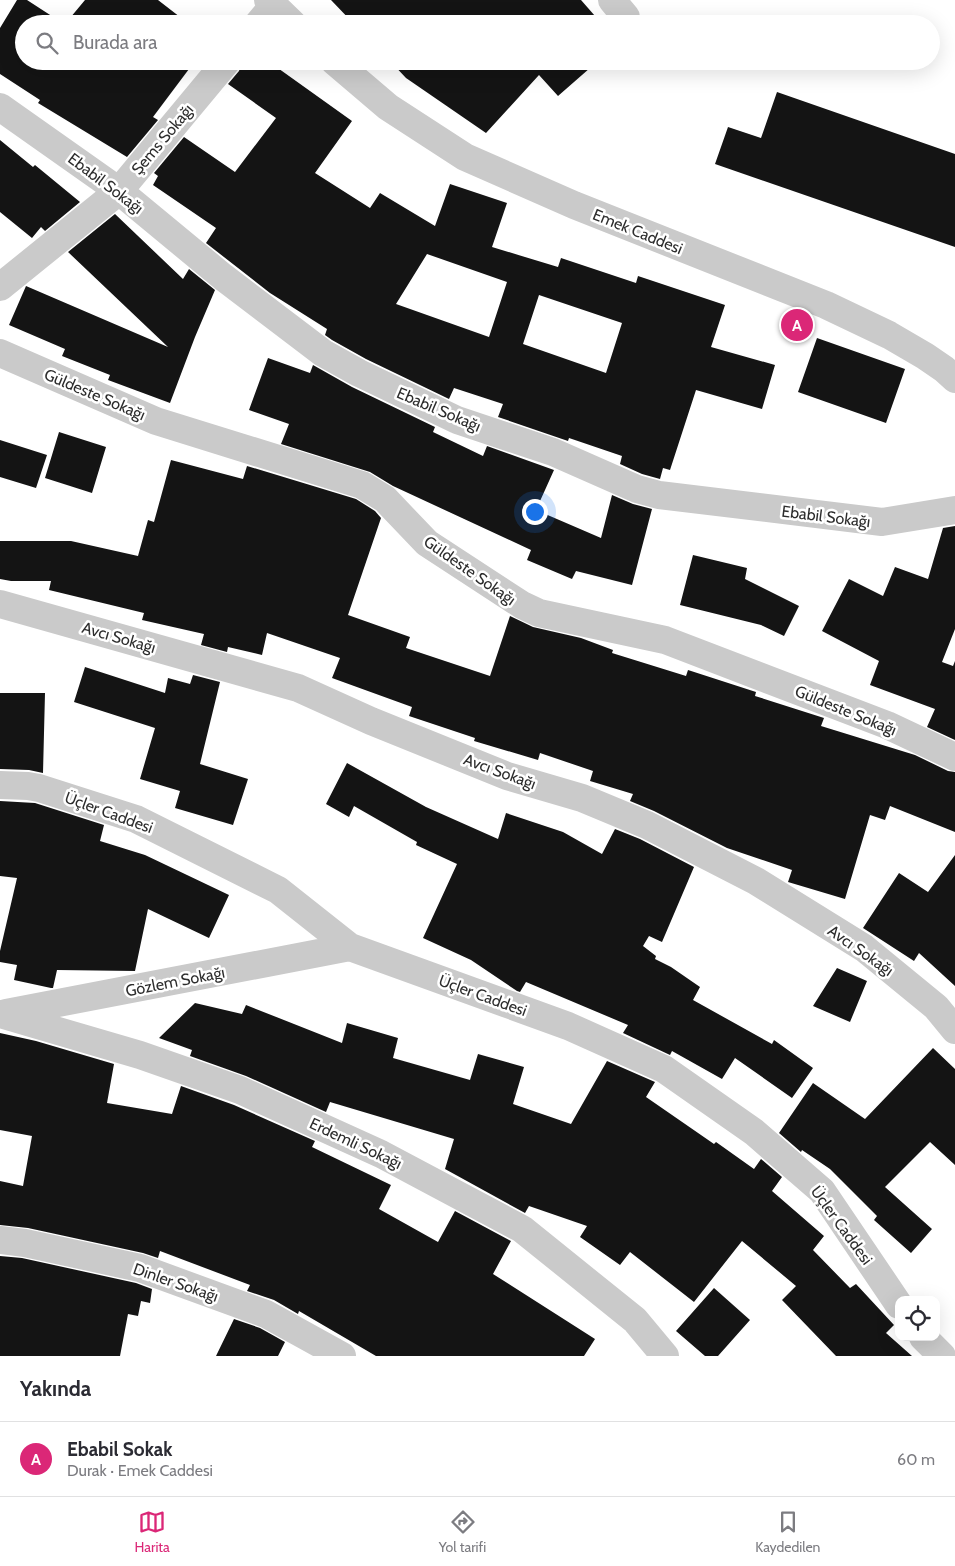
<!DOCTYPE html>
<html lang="tr">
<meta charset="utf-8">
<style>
:root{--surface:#fff;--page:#f2f2f3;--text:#2b2b33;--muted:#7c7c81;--line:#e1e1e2;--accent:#db2777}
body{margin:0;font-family:Cabin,sans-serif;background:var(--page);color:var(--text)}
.controls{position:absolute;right:15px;bottom:15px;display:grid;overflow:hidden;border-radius:10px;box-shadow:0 5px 20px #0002}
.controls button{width:45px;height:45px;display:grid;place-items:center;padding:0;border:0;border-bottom:1px solid var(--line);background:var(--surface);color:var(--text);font:25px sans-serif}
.you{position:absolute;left:534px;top:511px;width:18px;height:18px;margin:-12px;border:4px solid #fff;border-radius:50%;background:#1a73e8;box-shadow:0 0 0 8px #1a73e833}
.badge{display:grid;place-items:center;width:32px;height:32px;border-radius:50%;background:var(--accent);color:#fff;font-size:16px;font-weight:700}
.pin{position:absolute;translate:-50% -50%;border:2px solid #fff;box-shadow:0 1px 5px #0006}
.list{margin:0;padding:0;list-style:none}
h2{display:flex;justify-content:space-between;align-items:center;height:65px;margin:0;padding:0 20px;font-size:21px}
h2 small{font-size:16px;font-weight:400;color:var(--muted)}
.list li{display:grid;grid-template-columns:32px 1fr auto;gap:15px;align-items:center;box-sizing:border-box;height:75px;padding:0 20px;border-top:1px solid var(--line)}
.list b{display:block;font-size:19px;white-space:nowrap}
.list p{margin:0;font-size:16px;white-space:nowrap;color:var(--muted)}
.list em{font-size:16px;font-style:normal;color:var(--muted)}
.icon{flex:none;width:28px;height:28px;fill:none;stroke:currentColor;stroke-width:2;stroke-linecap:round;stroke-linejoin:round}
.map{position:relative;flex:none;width:955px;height:1356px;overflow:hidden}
.search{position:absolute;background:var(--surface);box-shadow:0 5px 20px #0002;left:15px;right:15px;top:15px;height:55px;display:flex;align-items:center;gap:12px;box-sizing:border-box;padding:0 18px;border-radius:28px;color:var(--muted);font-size:19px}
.sheet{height:140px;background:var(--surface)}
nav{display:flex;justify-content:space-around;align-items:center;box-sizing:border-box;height:70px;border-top:1px solid var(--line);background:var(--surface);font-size:14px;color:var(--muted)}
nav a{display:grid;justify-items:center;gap:2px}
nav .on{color:var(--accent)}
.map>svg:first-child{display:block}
.building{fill:#141414;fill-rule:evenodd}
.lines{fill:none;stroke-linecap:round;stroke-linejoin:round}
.minor{stroke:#cacaca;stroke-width:28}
.labels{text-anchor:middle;stroke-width:5;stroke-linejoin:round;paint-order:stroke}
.street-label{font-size:16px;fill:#2d2d2d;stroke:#fff}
</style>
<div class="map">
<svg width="955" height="1356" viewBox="0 0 955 1356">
<rect width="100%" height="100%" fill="#fff"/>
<!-- building -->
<path class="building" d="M17 0H27L64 24H24V61H195L153 117 158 120 127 157 38 103 40 100 0 74V28Z
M85 0H158L189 24H65Z
M331 0H581L602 24H354Z
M242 61H268L352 121 315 173 370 208 380 193 435 226 450 184 507 203 492 247 558 267 561 258 636 283 638 276 725 305 711 347 775 365 762 409 696 390 670 470 663 468 660 479 642 474 620 464 622 456 569 438 568 441 498 417 503 404 454 388 449 399 366 359 332 340 325 335 327 329 270 293 206 243 216 228 153 185 158 176 154 173 184 137 235 172 276 118 228 84 239 71ZM427 254 507 282 489 337 396 304ZM539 295 622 323 606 373 523 344Z
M390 61H598L558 96 539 75 486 133 406 78Z
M777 92 955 154V247L715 164 728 127 761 138Z
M0 140 33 167 35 165 80 202 45 231 41 227 32 238 0 212Z
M115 214 183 279 189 269 215 290 195 337 170 403 108 380 110 375 62 356 65 349 9 325 26 286 168 347 68 252Z
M817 338 905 369 886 423 798 392Z
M268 358 310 373 313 365 352 387 435 427 433 432 483 456 487 446 554 470 536 510 601 538 612 495 633 504 652 509 632 585 576 571 572 579 527 560 531 550 393 486 370 472 281 444 289 424 249 410Z
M59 432 106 447 92 493 45 478Z
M0 440 47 455 36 488 0 477Z
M171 460 243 479 247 466 356 499 375 511 381 518 348 615 410 637 406 648 490 676 510 616 533 627 581 638 613 650 612 653 686 676 688 670 756 692 755 696 824 718 821 726 915 755 948 771 955 772V832L890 806 885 820 870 815 845 899 788 882 792 870 727 848 654 811 630 801 633 794 590 781 593 771 540 753 538 760 474 741 475 738 409 716 412 707 332 678 340 658 267 633 262 655 228 647 227 652 201 645 204 634 142 620 144 613 49 590 51 581H11L0 579V541H71L138 556 148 520 154 522Z
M955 526V629L942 662 953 666 955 661V740L927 727 935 709 870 685 879 661 822 631 849 579 883 596 895 567 928 579 943 528Z
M693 555 747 568 745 579 799 606 784 636 761 625 680 605Z
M85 667 165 693 168 678 190 684 193 675 220 682 200 764 248 779 233 825 175 808 180 791 140 779 155 728 74 702Z
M0 693H45L43 773 29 770 0 769Z
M347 763 426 807 498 839 506 813 563 832 602 854 615 829 640 839 694 867 662 942 649 936 643 946 656 956 655 959 671 967 700 987 693 1000 772 1044 774 1040 813 1068 792 1098 735 1058 722 1079 672 1051 670 1055 623 1033 628 1025 526 982 520 992 517 991 471 960 423 938 457 864 416 845 417 842 354 806 349 817 326 804Z
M0 801 35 803 104 825 100 841 145 855 229 895 209 938 148 909 135 971 57 970 53 988H51L14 980 17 965 0 962V951L17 878 0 876Z
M955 855V986L919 953 914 961 863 928 899 873 928 892Z
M837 968 867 981 850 1022 813 1006Z
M195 1003 242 1014 246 1005 342 1043 347 1023 398 1038 393 1058 470 1080 478 1054 524 1067 513 1104 571 1124 607 1061 655 1082 646 1097 714 1144 716 1142 754 1169 761 1159 782 1177 772 1191 824 1236 813 1250 850 1288 856 1284 894 1325 886 1333 912 1356H836L782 1300 796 1286 742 1241 694 1302 630 1252 620 1265 580 1237 587 1226 529 1206 525 1213 445 1169 454 1139 330 1102 326 1112 246 1076 190 1056 192 1050 159 1038Z
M0 1033 36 1041 114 1064 107 1103 172 1114 181 1086 234 1105 315 1141 312 1147 391 1185 379 1209 438 1242 455 1211 511 1241 493 1274 595 1339 584 1356H376L299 1311 298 1314 274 1300 247 1291 250 1285 160 1251 158 1258 143 1253 28 1228 0 1225V1181L23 1186 32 1136 0 1130Z
M933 1048 955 1069V1165L930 1142 885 1187 932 1229 911 1253 874 1220 877 1216 830 1169 802 1150 801 1152 779 1133 813 1083 865 1119Z
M0 1256 22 1258 136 1283 152 1289 150 1303 141 1301 138 1316 128 1314 120 1356H0Z
M714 1288 750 1320 718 1356H705L676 1331Z
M234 1319 260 1328 285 1342 278 1356H216Z"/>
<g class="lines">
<!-- minor -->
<path class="minor" d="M268 0 293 24
M612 0 626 17
M258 24 273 6
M334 61 388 107 465 157 574 205 826 305 889 335 925 356 944 369 955 379
M0 107 119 191 223 277 323 353 359 373 457 420 553 452 637 489 659 495 882 522 955 510
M0 287 119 191 227 61
M0 353 156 421 362 485 385 499 427 543 522 605 539 613 665 640 887 725 955 757
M0 604 298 688 371 721 507 776 582 798 647 825 756 881 864 948 936 1007 955 1030
M0 785 28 786 39 788 136 819 278 890 350 947 568 1026 664 1069 754 1132 822 1191 899 1305
M6 1013 350 947
M0 1014 140 1055 240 1090 381 1154 522 1229 635 1320 665 1356
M0 1240 25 1243 140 1268 266 1314 342 1356
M923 1337 942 1356"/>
</g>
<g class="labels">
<!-- street labels -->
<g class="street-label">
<text transform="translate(162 139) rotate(-50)" y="6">Şems Sokağı</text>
<text transform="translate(106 183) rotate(37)" y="6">Ebabil Sokağı</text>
<text transform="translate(638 231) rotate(22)" y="6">Emek Caddesi</text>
<text transform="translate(95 394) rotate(23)" y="6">Güldeste Sokağı</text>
<text transform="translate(439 409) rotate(23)" y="6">Ebabil Sokağı</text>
<text transform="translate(826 516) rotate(7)" y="6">Ebabil Sokağı</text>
<text transform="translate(470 570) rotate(35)" y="6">Güldeste Sokağı</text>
<text transform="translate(119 637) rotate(16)" y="6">Avcı Sokağı</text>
<text transform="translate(846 710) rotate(22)" y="6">Güldeste Sokağı</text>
<text transform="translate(500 771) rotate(20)" y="6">Avcı Sokağı</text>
<text transform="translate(109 812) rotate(20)" y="6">Üçler Caddesi</text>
<text transform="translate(861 950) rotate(35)" y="6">Avcı Sokağı</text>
<text transform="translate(175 981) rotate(-11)" y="6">Gözlem Sokağı</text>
<text transform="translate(483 995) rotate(20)" y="6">Üçler Caddesi</text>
<text transform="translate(356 1143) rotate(25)" y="6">Erdemli Sokağı</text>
<text transform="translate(842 1225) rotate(54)" y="6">Üçler Caddesi</text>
<text transform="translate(176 1282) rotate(19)" y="6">Dinler Sokağı</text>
</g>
</g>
</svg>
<div class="controls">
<button><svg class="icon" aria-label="locate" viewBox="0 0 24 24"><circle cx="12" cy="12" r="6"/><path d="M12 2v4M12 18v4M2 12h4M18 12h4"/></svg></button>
</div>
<div class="you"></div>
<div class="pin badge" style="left:797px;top:325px">A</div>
<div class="search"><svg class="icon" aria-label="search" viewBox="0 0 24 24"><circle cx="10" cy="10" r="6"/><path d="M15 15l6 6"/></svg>Burada ara</div>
</div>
<section class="sheet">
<h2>Yakında<small></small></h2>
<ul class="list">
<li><span class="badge">A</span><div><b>Ebabil Sokak</b><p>Durak · Emek Caddesi</p></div><em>60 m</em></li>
</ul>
</section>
<nav>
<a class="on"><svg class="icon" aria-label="map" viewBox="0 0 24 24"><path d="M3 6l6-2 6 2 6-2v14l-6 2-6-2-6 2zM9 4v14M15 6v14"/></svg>Harita</a>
<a><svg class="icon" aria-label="directions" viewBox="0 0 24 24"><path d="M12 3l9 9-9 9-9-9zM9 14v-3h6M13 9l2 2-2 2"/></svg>Yol tarifi</a>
<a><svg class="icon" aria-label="saved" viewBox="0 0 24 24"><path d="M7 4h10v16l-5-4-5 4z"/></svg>Kaydedilen</a>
</nav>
